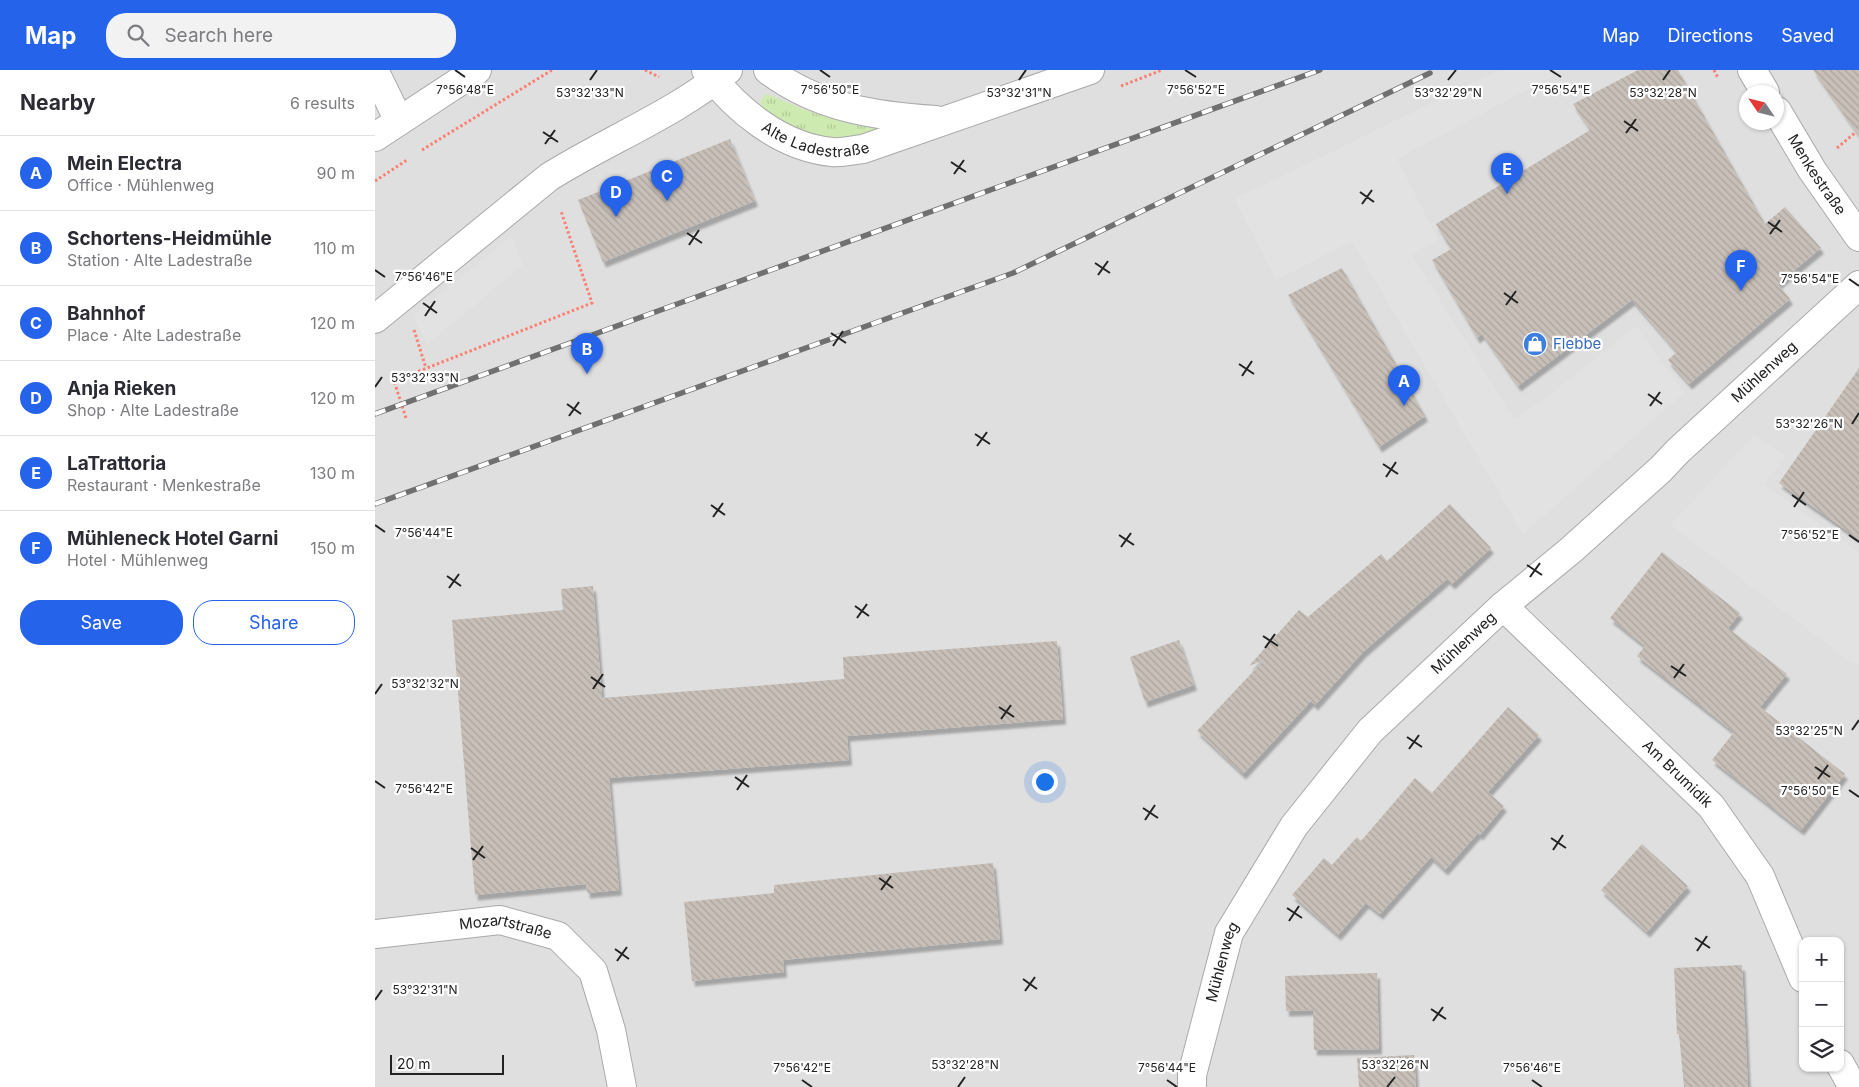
<!DOCTYPE html>
<meta charset="utf-8">
<style>
:root{--surface:#fff;--page:#f2f2f3;--text:#2b2b33;--muted:#7c7c81;--line:#e1e1e2;--accent:#2563eb}
body{margin:0;font-family:Inter,sans-serif;background:var(--page);color:var(--text)}
.controls{position:absolute;right:15px;bottom:15px;display:grid;overflow:hidden;border-radius:10px;box-shadow:0 1px 4px #0004}
.controls button{width:45px;height:45px;display:grid;place-items:center;padding:0;border:0;border-bottom:1px solid var(--line);background:var(--surface);color:var(--text);font:25px sans-serif}
.compass{position:absolute;left:1364px;top:15px;width:45px;height:45px;border-radius:50%;background:var(--surface);box-shadow:0 1px 4px #0004;rotate:305deg}
.scale{position:absolute;left:15px;bottom:12px;width:114px;box-sizing:border-box;padding-left:5px;border:2px solid #222;border-top:0;font-size:14px;line-height:18px;white-space:nowrap;color:#222;-webkit-text-stroke:4px #fff;paint-order:stroke}
.you{position:absolute;left:669px;top:711px;width:18px;height:18px;margin:-12px;border:4px solid #fff;border-radius:50%;background:#1a73e8;box-shadow:0 0 0 8px #1a73e833}
.badge{display:grid;place-items:center;width:32px;height:32px;border-radius:50%;background:var(--accent);color:#fff;font-size:16px;font-weight:700}
.pin{position:absolute;translate:-50% -41px;filter:drop-shadow(0 1px 2px #0008)}
.pin::after{content:'';position:absolute;top:26px;width:18px;height:15px;background:inherit;clip-path:polygon(0 0,100% 0,50% 100%)}
.list{margin:0;padding:0;list-style:none}
h2{display:flex;justify-content:space-between;align-items:center;height:65px;margin:0;padding:0 20px;font-size:21px}
h2 small{font-size:16px;font-weight:400;color:var(--muted)}
.list li{display:grid;grid-template-columns:32px 1fr auto;gap:15px;align-items:center;box-sizing:border-box;height:75px;padding:0 20px;border-top:1px solid var(--line)}
.list b{display:block;font-size:19px;white-space:nowrap}
.list p{margin:0;font-size:16px;white-space:nowrap;color:var(--muted)}
.list em{font-size:16px;font-style:normal;color:var(--muted)}
.actions{display:flex;gap:10px;padding:15px 20px}
.actions a{flex:1;padding:11px 0;border:1px solid var(--accent);border-radius:20px;text-align:center;font-size:18px;color:var(--accent)}
.actions .main{background:var(--accent);color:#fff}
.icon{flex:none;width:28px;height:28px;fill:none;stroke:currentColor;stroke-width:2;stroke-linecap:round;stroke-linejoin:round}
.map{position:relative;flex:none;width:1484px;height:1017px;overflow:hidden}
header{display:flex;align-items:center;gap:30px;box-sizing:border-box;height:70px;padding:0 25px;background:var(--accent);color:#fff}
header strong{font-size:24px}
nav{display:flex;gap:28px;margin-inline-start:auto;font-size:18px}
.search{width:350px;height:45px;background:var(--page);display:flex;align-items:center;gap:12px;box-sizing:border-box;padding:0 18px;border-radius:20px;color:var(--muted);font-size:19px}
main{display:flex}
aside{flex:1;background:var(--surface)}
.map>svg:first-child{display:block}
.residential{fill:#e0dfdf;fill-rule:evenodd}
.grass{fill:url(#grass-tufts)}
.parking{fill:#e2e2e2}
.building{fill:url(#building-back-hatch);filter:url(#shadow)}
.lines{fill:none;stroke-linecap:round;stroke-linejoin:round}
.minor-casing{stroke:#a9a9a9;stroke-width:30}
.path{stroke:#fa8072;stroke-width:3;stroke-dasharray:2.5 2.5;stroke-linecap:butt}
.minor{stroke:#fff;stroke-width:28}
.rail-casing{stroke:#707070;stroke-width:5.5}
.rail{stroke:#fff;stroke-width:4;stroke-dasharray:11;stroke-linecap:butt}
.ticks{fill:none;stroke:#222;stroke-width:2}
.labels{text-anchor:middle;stroke-width:4.5;stroke-linejoin:round;paint-order:stroke}
.street-label{font-size:15px;fill:#222;stroke:#fff}
.shop-label{font-size:15px;fill:#366cbe;stroke:#fff;text-anchor:start}
.ticks-label{font-size:12px;text-anchor:middle;fill:#222;stroke:#fff;stroke-width:4.5;stroke-linejoin:round;paint-order:stroke}
</style>
<header>
<strong>Map</strong>
<div class="search"><svg class="icon" aria-label="search" viewBox="0 0 24 24"><circle cx="10" cy="10" r="6"/><path d="M15 15l6 6"/></svg>Search here</div>
<nav><a>Map</a><a>Directions</a><a>Saved</a></nav>
</header>
<main>
<aside>
<h2>Nearby<small>6 results</small></h2>
<ul class="list">
<li><span class="badge">A</span><div><b>Mein Electra</b><p>Office · Mühlenweg</p></div><em>90 m</em></li>
<li><span class="badge">B</span><div><b>Schortens-Heidmühle</b><p>Station · Alte Ladestraße</p></div><em>110 m</em></li>
<li><span class="badge">C</span><div><b>Bahnhof</b><p>Place · Alte Ladestraße</p></div><em>120 m</em></li>
<li><span class="badge">D</span><div><b>Anja Rieken</b><p>Shop · Alte Ladestraße</p></div><em>120 m</em></li>
<li><span class="badge">E</span><div><b>LaTrattoria</b><p>Restaurant · Menkestraße</p></div><em>130 m</em></li>
<li><span class="badge">F</span><div><b>Mühleneck Hotel Garni</b><p>Hotel · Mühlenweg</p></div><em>150 m</em></li>
</ul>
<div class="actions"><a class="main">Save</a><a>Share</a></div>
</aside>
<div class="map">
<svg width="1484" height="1017" viewBox="0 0 1484 1017">
<defs>
<pattern id="grass-tufts" width="24" height="20" patternUnits="userSpaceOnUse" patternTransform="scale(1.25)"><rect width="24" height="20" fill="#cdebb0"/><path d="M3 7l-1-3M5 7V3M7 7l1-3M15 17l-1-3M17 17v-4M19 17l1-3" fill="none" stroke="#b0c997"/></pattern>
<pattern id="building-back-hatch" width="6" height="6" patternUnits="userSpaceOnUse" patternTransform="scale(1.25)"><rect width="6" height="6" fill="#c7bfb8"/><path d="M-1 5l2 2M0 0l6 6M5-1l2 2" fill="none" stroke="#aba49e"/></pattern>
<filter id="shadow"><feDropShadow dx="3" dy="5.5" stdDeviation="1" flood-color="#0004"/></filter>
</defs>
<rect width="100%" height="100%" fill="#f2efe9"/>
<!-- residential -->
<path class="residential" d="M0 0H1484V1017H0ZM1372 22H1402V52H1372ZM1428 871H1465V998H1428Z"/>
<!-- grass -->
<path class="grass" d="M391 24C404 28 415 34 428 39 452 48 479 56 505 59L504 64 461 72 429 65 390 41 385 31Z"/>
<!-- parking -->
<path class="parking" d="M1124 0H1189L1022 89 1063 170 1037 185 1139 349 1174 325 1261 256 1309 323 1148 464 977 171 901 210 860 129Z
M136 166 148 195 52 275 38 246Z
M1379 365 1411 386 1389 414 1484 482V595L1473 590 1295 455Z"/>
<!-- building -->
<path class="building" d="M1263 0H1303L1390 154 1410 137 1446 178 1403 214 1415 229 1314 314 1293 290 1302 282 1257 230 1143 316 1107 264 1102 268 1057 190 1076 179 1061 154 1215 60 1198 34Z
M1438 0H1484V66Z
M355 69 380 131 228 192 203 130Z
M967 198 1050 346 1004 377 913 225Z
M1484 298V469L1404 413Z
M1075 434 1116 478 1077 514 1072 509 988 582 940 635 936 631 868 704 822 661 889 590 874 596 924 540 933 547 1006 484 1012 491Z
M1287 482 1365 543 1353 558 1412 604 1385 637 1470 704 1426 760 1337 690 1359 662 1262 586 1270 576 1235 548Z
M218 516 227 628 469 609 468 587 682 571 688 649 472 666 474 690 234 708 244 820 212 823 211 814 100 825 77 550 188 540 186 519Z
M804 570 819 615 770 632 755 587Z
M1133 637 1164 665 1113 722 1129 736 1105 765 1103 763 1070 800 1056 787 1005 844 991 833 963 865 917 825 949 788 957 795 982 767 986 771 1040 708 1057 723Z
M1267 774 1313 816 1272 862 1226 820Z
M618 793 625 869 408 890 409 902 317 911 309 832 399 823V815Z
M1367 895 1373 1017H1309L1304 964H1302L1299 898Z
M1002 903 1004 979 939 980 938 940 911 941 910 906Z
M1039 985 1041 1017H984L982 988Z"/>
<g class="lines">
<!-- minor casing -->
<g class="minor-casing">
<g id="minor">
<path id="s1" d="M331 0C361 40 406 77 457 82 467 83 478 80 488 79L715 0"/>
<path d="M393 0C443 38 500 46 561 50"/>
<path d="M1377 0 1390 22"/>
<path d="M0 2 24 51"/>
<path id="s2" d="M1402 41 1437 100 1484 167"/>
<path d="M0 67 102 0"/>
<path d="M0 249 174 107C233 70 300 44 353 0"/>
<path id="s3" d="M1128 536 1336 736 1385 806 1428 908"/>
<path id="s4" d="M0 864 125 850 183 866 218 901 236 960 247 1017"/>
<path d="M1465 994 1478 1017"/>
<path id="s5" d="M817 1017V1005L854 863 919 756 995 661 1128 536 1196 480 1286 399 1303 381 1484 215"/>
</g>
</g>
<!-- path -->
<path class="path" d="M270 0 284 7
M1339 0 1343 8
M746 16 787 0
M1462 78 1481 62
M47 80 177 0
M0 111 32 90
M39 260 51 298
M31 348 19 311 217 233 186 141"/>
<!-- minor -->
<use href="#minor" class="minor"/>
<!-- rail casing -->
<g class="rail-casing">
<path id="rail" d="M0 344 945 0
M0 434 638 203 1055 3"/>
</g>
<!-- rail -->
<use href="#rail" class="rail"/>
</g>
<!-- ticks -->
<path class="ticks" d="M80 0 90 7M445 0 455 7M810 0 821 7M1175 0 1186 7M215 10 222 0M644 10 651 0M1073 10 1081 0M1288 10 1295 0M1249 51 1263 61M168 62 183 72M1251 63 1261 49M170 74 180 60M576 92 591 102M579 104 589 90M985 122 999 132M987 134 997 120M1393 152 1407 162M312 163 327 173M1395 164 1405 150M314 175 324 160M720 193 735 203M0 200 10 207M723 205 733 191M1474 209 1484 216M1129 223 1143 233M48 233 62 243M1131 235 1141 221M50 246 60 231M456 263 471 273M458 276 468 261M864 294 879 304M867 306 877 291M0 317 7 307M1273 324 1287 334M192 334 206 344M1275 336 1285 322M194 346 204 332M1477 354 1484 343M600 364 615 374M602 376 612 362M1008 394 1023 404M1011 407 1021 392M1417 425 1431 435M336 435 350 445M1419 437 1429 422M338 447 348 433M0 455 10 462M744 465 759 475M1474 465 1484 472M746 477 756 463M1152 495 1167 505M72 506 86 516M1155 507 1165 493M74 518 84 504M480 536 494 546M482 548 492 534M888 566 903 576M890 578 900 564M1296 596 1311 606M216 607 230 617M1299 608 1309 594M218 619 228 604M0 624 7 614M624 637 639 647M626 649 636 635M1477 660 1484 650M1032 667 1047 677M1034 679 1044 665M1440 697 1455 707M360 707 374 717M1443 709 1453 695M0 711 10 718M362 720 372 705M1474 720 1484 727M768 738 783 748M770 750 780 735M1176 768 1191 778M96 778 110 788M1178 780 1188 765M98 790 108 776M504 808 518 818M506 820 516 806M912 838 927 848M914 851 924 836M1320 868 1335 878M240 879 254 889M1322 881 1332 866M242 891 252 877M648 909 662 919M650 921 660 907M0 930 7 920M1056 939 1071 949M1058 951 1068 937M427 1010 437 1017M792 1010 802 1017M1157 1010 1167 1017M583 1017 590 1007M1012 1017 1020 1007"/>
<!-- icons -->
<defs>
<g id="shop-disc" transform="scale(1.25)"><circle r="9.5" fill="#3f7fe0" stroke="#fff"/><path d="M-5-2.5h2.3a2.7 3.5 0 0 1 5.4 0H5L5.5 6h-11ZM-1.5-2.5h3a1.5 2.3 0 0 0-3 0Z" fill="#fff"/></g>
</defs>
<g fill-rule="evenodd">
<use href="#shop-disc" x="1160" y="274"/>
</g>
<g class="labels">
<!-- street labels -->
<g class="street-label">
<text dy="5" stroke="none"><textPath href="#s1" startOffset="136">Alte Ladestraße</textPath></text>
<text dy="5" stroke="none"><textPath href="#s2" startOffset="75">Menkestraße</textPath></text>
<text dy="5" stroke="none"><textPath href="#s5" startOffset="939">Mühlenweg</textPath></text>
<text dy="5" stroke="none"><textPath href="#s5" startOffset="534">Mühlenweg</textPath></text>
<text dy="5" stroke="none"><textPath href="#s3" startOffset="242">Am Brumidik</textPath></text>
<text dy="5" stroke="none"><textPath href="#s4" startOffset="132">Mozartstraße</textPath></text>
<text dy="5" stroke="none"><textPath href="#s5" startOffset="129">Mühlenweg</textPath></text>
</g>
<!-- shop labels -->
<g class="shop-label">
<text x="1178" y="279">Flebbe</text>
</g>
</g>
<g class="ticks-label">
<text x="1186" y="24">7°56'54"E</text>
<text x="455" y="24">7°56'50"E</text>
<text x="821" y="24">7°56'52"E</text>
<text x="90" y="24">7°56'48"E</text>
<text x="215" y="27">53°32'33"N</text>
<text x="644" y="27">53°32'31"N</text>
<text x="1073" y="27">53°32'29"N</text>
<text x="1288" y="27">53°32'28"N</text>
<text x="49" y="211">7°56'46"E</text>
<text x="1435" y="213">7°56'54"E</text>
<text x="50" y="312">53°32'33"N</text>
<text x="1434" y="358">53°32'26"N</text>
<text x="49" y="467">7°56'44"E</text>
<text x="1435" y="469">7°56'52"E</text>
<text x="50" y="618">53°32'32"N</text>
<text x="1434" y="665">53°32'25"N</text>
<text x="49" y="723">7°56'42"E</text>
<text x="1435" y="725">7°56'50"E</text>
<text x="50" y="924">53°32'31"N</text>
<text x="590" y="999">53°32'28"N</text>
<text x="1020" y="999">53°32'26"N</text>
<text x="427" y="1002">7°56'42"E</text>
<text x="792" y="1002">7°56'44"E</text>
<text x="1157" y="1002">7°56'46"E</text>
</g>
</svg>
<div class="controls">
<button>+</button>
<button>−</button>
<button><svg class="icon" aria-label="layers" viewBox="0 0 24 24"><path d="M12 4l9 5-9 5-9-5zM3 14l9 5 9-5"/></svg></button>
</div>
<svg class="compass" viewBox="-18 -18 36 36"><path d="M0-13l5 13h-10z" fill="#e53935"/><path d="M0 13l5-13h-10z" fill="#7c7c81"/></svg>
<div class="scale">20 m</div>
<div class="you"></div>
<div class="pin badge" style="left:1029px;top:336px">A</div>
<div class="pin badge" style="left:212px;top:304px">B</div>
<div class="pin badge" style="left:292px;top:131px">C</div>
<div class="pin badge" style="left:241px;top:147px">D</div>
<div class="pin badge" style="left:1132px;top:124px">E</div>
<div class="pin badge" style="left:1366px;top:221px">F</div>
</div>
</main>
